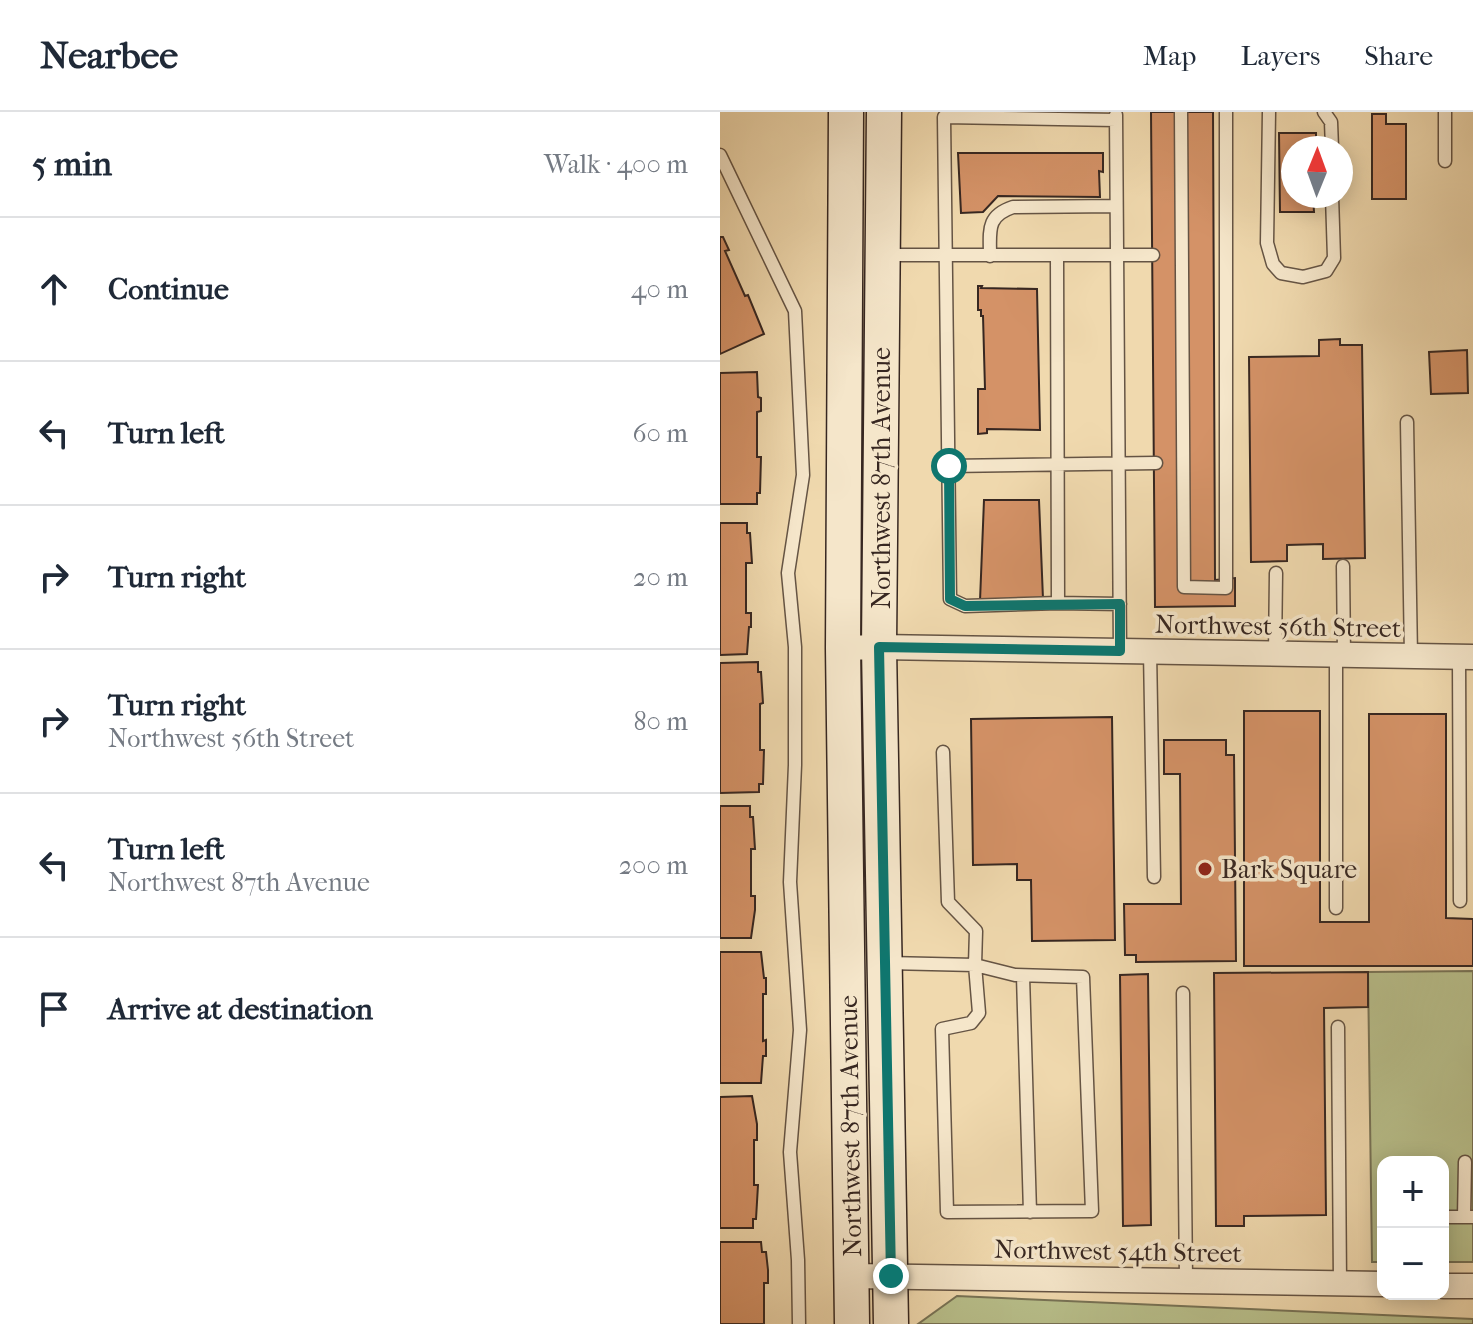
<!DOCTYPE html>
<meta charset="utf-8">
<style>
:root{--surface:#fff;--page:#f2f2f3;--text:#1f2937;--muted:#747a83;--line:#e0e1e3}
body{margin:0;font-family:"IM FELL French Canon",serif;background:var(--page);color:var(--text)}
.controls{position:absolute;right:24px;bottom:24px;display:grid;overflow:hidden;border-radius:16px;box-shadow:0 4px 20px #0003}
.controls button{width:72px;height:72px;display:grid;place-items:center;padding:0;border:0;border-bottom:2px solid var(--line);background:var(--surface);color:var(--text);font:40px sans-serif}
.compass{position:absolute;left:561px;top:24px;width:72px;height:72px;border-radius:50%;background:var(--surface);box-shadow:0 4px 20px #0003;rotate:1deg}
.stop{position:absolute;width:24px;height:24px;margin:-18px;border:6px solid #0f766e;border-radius:50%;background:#fff}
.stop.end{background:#0f766e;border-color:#fff;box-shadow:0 2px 8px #0008}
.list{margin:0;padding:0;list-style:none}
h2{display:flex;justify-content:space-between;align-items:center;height:104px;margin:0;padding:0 32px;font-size:34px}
h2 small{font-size:26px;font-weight:400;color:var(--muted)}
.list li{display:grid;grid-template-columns:52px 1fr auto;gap:24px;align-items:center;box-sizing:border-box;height:144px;padding:0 32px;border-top:2px solid var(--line)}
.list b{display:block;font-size:30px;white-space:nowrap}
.list p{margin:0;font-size:26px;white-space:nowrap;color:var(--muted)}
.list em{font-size:26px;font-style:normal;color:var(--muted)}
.icon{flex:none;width:44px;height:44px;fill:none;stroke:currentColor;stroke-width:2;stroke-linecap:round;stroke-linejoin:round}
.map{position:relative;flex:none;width:753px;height:1212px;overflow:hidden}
header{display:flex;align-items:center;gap:48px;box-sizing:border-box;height:112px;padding:0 40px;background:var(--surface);border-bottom:2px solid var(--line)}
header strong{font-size:38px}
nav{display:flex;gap:44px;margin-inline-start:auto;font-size:28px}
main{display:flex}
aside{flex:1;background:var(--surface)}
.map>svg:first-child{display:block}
.green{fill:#b8bf8b;stroke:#787356;stroke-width:2}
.building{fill:#d49267;stroke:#372721;stroke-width:2}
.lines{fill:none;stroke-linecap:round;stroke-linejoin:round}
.service-casing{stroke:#655444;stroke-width:15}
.minor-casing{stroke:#655444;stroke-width:27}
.secondary-casing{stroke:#372721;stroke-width:37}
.service{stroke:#f5e6ca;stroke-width:12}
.minor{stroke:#f5e6ca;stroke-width:24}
.secondary{stroke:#f5e6ca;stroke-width:34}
.route{stroke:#0f766e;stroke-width:10}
.poi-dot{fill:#8f2418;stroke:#f5e6ca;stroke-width:3}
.labels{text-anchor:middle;stroke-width:7;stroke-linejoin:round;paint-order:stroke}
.street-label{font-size:26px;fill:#372721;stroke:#f5e6ca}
.poi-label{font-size:26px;fill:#372721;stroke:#f5e6ca;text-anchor:start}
</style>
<header>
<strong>Nearbee</strong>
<nav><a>Map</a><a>Layers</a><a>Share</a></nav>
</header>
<main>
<aside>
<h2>5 min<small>Walk · 400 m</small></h2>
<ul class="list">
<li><svg class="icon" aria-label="ahead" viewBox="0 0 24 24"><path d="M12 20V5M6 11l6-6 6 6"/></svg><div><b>Continue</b></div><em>40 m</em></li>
<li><svg class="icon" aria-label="left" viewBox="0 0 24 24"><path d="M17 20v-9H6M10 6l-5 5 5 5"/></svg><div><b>Turn left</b></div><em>60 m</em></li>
<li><svg class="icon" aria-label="right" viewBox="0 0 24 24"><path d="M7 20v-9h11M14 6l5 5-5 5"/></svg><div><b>Turn right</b></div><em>20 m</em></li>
<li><svg class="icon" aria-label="right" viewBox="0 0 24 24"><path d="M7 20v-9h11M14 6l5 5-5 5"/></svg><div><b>Turn right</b><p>Northwest 56th Street</p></div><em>80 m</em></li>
<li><svg class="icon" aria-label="left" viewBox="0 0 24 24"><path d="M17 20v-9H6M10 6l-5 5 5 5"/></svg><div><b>Turn left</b><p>Northwest 87th Avenue</p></div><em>200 m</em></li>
<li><svg class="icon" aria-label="arrive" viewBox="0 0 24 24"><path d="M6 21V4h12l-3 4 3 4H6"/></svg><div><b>Arrive at destination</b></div></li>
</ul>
</aside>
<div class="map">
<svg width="753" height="1212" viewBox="0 0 753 1212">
<rect width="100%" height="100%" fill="#f0d9ae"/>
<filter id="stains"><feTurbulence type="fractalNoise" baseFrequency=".0025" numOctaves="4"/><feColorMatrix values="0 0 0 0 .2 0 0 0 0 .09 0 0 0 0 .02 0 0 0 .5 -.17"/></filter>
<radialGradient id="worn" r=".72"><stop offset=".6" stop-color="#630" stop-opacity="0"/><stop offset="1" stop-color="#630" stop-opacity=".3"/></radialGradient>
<!-- green -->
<path class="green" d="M753 859V1150H723V1050H663V1150H652L648 860Z
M237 1184 753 1207V1212H198Z"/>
<!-- building -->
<path class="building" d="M431 0H493L495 468 515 466V494L435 495Z
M652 2H666V12H686V87H652Z
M559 21H596V36H573V84H593L594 100H560Z
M238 41H383V60L379 59 380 85 278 84 263 100 241 101Z
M0 125H3L9 138 5 139 25 184 28 183 44 222 0 242Z
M258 174H262L261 176 317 177 320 318 267 317V321L258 322V277H265L263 204H261V198H258Z
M620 227V233H642L645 446 603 447V432L567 433V449L531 450 529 245 599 244V228Z
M747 238 748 281 711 282 709 240Z
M37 260 38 285 41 286V299L37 300V345H41L40 381H37V392H0V261Z
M264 388H319L323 487 260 489Z
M0 411H27V421H30L32 451H26V501H31V515H29L27 542 0 543Z
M38 550V560H41L43 591 40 592V638H44L43 672H39V680L0 681V551Z
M524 599H600V810H649V602H726V806L753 807V854H524Z
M392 605 395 828 312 829 311 768H297V752L253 753 251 607Z
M444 628H506V643H514L516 849 416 850V843H405L404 792H461L460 662H444Z
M0 694H30V705H33L35 737H31V784H35V798L31 826H0Z
M0 840H41L44 866H46V882H43V929L46 928V944H43L41 971H0Z
M648 860V895L604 896 606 1103 524 1104V1114H496L494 861Z
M428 862 431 1113 403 1114 400 863Z
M32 984 37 1012V1028H34V1073H38L36 1107H33V1116H0V985Z
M0 1130H41L42 1140H46L48 1158V1171H44V1212H0Z"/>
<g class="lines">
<!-- service casing -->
<g class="service-casing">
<path id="service" d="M461 0 464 475 506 476V0
M549 0 547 131 553 152 561 161 583 165 606 159 614 146 612 84
M604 0 611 10 612 36
M396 3 400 539
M0 43 75 199 83 363 68 461 75 535V653L70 770 80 918 70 1040 78 1148 79 1212
M725 49V0
M166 143H433
M337 143 338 491 400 492
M270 144C270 119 266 104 293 95L396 94
M687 310 691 544
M229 354 436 351
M623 454 624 543
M338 491 245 494 230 487 224 5 396 8
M430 539 434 765
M555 541 556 461
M739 545 740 789
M616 796V542
M168 851 255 853 256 819 228 790 223 640
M255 853 295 863 363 865 372 1099 227 1100 222 917 251 911 259 901Z
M303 864 310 1100
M463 881 466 1168
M618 915 620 1171
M723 1105H753
M744 1105 745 1050"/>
</g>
<!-- minor casing -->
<g class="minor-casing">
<path id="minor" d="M123 536 159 535 753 545
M132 1164 663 1172
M723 1174H753"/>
</g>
<!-- secondary casing -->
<g class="secondary-casing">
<path id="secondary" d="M126 0 123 536 132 1212
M164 0 159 535 171 1212"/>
</g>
<!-- service -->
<use href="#service" class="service"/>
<!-- minor -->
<use href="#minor" class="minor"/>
<!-- secondary -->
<use href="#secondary" class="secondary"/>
</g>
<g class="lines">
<!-- route -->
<path class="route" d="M171 1164 159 535 400 539V492L245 494 230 487 229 354"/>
</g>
<!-- markers -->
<circle class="poi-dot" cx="485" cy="757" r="8"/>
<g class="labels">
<!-- street labels -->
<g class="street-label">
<text transform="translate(161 366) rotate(-90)" y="9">Northwest 87th Avenue</text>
<text transform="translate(558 514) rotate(1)" y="9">Northwest 56th Street</text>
<text transform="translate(130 1014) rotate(-91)" y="9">Northwest 87th Avenue</text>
<text transform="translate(398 1139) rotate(1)" y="9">Northwest 54th Street</text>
</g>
<!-- poi labels -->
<g class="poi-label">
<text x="501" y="766">Bark Square</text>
</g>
</g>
<rect width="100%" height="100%" filter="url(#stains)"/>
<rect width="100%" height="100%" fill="url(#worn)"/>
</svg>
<div class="controls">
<button>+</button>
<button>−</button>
</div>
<svg class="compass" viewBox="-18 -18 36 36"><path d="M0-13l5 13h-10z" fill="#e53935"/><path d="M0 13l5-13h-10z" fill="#747a83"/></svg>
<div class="stop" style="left:229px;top:354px"></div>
<div class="stop end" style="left:171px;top:1164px"></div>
</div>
</main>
